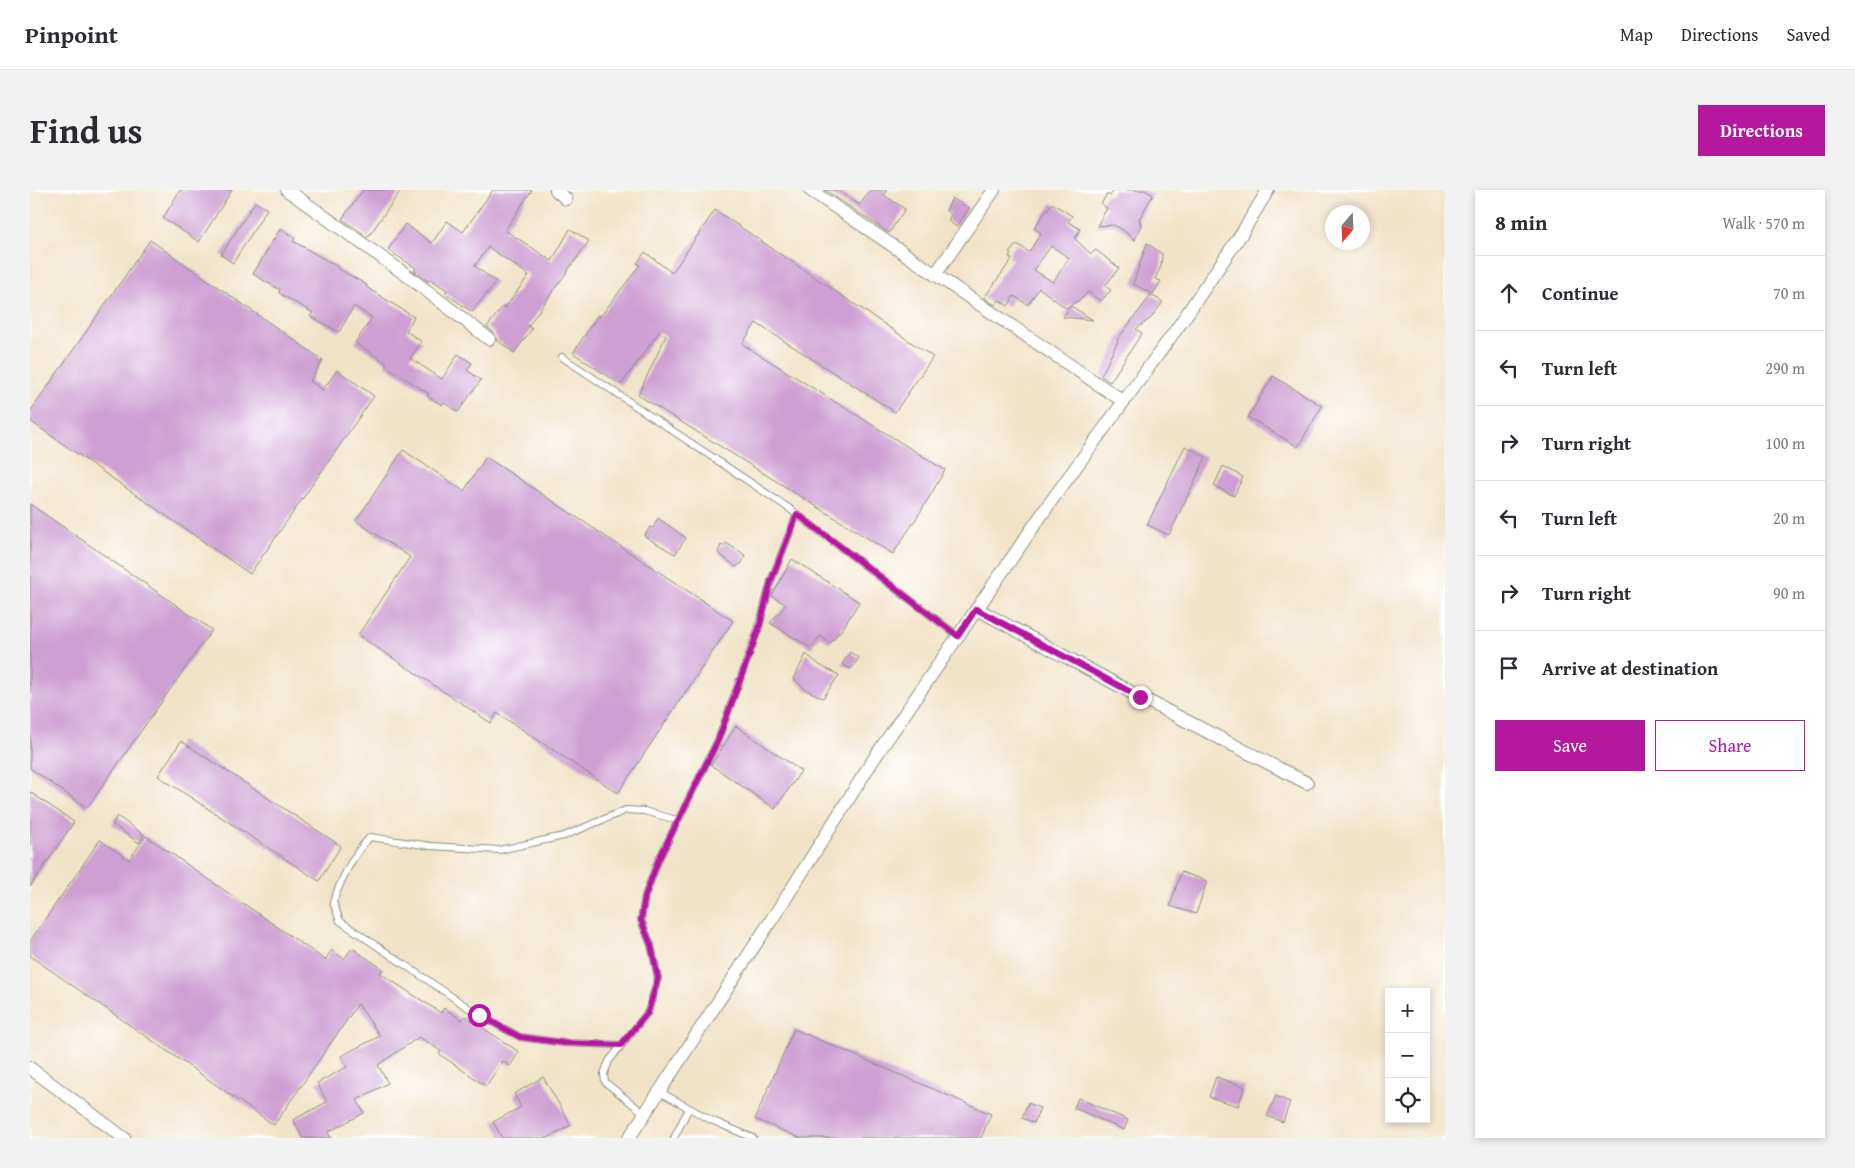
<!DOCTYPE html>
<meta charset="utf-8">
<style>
:root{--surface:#fff;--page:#f2f2f3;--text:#2b2b33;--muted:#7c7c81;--line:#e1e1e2;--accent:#b5179e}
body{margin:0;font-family:"Gentium Book Plus",serif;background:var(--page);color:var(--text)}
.controls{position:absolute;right:15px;bottom:15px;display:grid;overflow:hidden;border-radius:0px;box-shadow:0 2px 8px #0003}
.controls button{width:45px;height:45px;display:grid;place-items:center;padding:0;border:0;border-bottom:1px solid var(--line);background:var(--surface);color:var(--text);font:25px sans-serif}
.compass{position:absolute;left:1295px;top:15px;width:45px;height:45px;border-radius:50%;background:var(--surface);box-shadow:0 2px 8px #0003;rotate:199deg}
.stop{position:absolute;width:15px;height:15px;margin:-11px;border:4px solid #b5179e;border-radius:50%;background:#fff}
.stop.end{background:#b5179e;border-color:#fff;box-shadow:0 1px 5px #0008}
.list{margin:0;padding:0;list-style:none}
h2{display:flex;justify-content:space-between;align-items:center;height:65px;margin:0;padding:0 20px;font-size:21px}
h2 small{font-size:16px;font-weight:400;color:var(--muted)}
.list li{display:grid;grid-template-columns:32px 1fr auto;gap:15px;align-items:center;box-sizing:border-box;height:75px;padding:0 20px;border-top:1px solid var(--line)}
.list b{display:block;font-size:19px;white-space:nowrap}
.list em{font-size:16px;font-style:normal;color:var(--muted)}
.actions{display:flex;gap:10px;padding:15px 20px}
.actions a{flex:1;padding:11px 0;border:1px solid var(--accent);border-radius:0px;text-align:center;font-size:18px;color:var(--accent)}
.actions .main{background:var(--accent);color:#fff}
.icon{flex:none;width:28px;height:28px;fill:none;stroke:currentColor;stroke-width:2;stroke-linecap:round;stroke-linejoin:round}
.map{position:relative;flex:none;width:1415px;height:948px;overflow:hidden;border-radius:0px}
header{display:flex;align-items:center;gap:30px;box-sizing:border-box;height:70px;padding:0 25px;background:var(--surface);border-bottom:1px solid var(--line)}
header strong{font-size:24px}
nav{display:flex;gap:28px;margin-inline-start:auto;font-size:18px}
.intro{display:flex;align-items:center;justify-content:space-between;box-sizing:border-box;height:120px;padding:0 30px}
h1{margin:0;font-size:35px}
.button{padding:12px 22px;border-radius:0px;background:var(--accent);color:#fff;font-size:18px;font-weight:700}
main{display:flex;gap:30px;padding:0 30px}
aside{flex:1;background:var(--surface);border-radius:0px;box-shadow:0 2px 8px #0003}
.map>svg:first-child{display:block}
.building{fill:#ce9fd3;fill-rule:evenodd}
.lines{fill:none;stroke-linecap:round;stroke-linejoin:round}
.lane-casing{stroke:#88907e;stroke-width:8}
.street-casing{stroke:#88907e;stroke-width:14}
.lane{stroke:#fff;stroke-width:6}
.street{stroke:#fff;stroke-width:12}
.route{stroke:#b5179e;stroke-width:6}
</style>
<header>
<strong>Pinpoint</strong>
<nav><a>Map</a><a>Directions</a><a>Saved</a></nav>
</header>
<div class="intro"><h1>Find us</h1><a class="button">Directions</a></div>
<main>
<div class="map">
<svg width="1415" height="948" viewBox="0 0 1415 948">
<rect width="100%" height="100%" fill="#fff"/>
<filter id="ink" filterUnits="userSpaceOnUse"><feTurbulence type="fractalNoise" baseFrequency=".02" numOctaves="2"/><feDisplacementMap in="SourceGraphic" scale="10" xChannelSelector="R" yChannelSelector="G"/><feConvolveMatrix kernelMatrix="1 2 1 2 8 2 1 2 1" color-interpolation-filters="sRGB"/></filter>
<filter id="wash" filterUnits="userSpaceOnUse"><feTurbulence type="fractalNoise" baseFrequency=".0096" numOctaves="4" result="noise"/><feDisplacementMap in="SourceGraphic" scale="20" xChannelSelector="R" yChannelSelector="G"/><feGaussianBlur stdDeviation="1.12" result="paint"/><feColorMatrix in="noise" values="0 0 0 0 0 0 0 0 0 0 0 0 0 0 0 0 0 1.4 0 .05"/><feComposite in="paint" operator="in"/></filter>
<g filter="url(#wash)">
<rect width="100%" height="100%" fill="#f1e3c7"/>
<g id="blocks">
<!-- building -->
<path class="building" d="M150 0H202L169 52 133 28Z
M333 0H371L338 47 312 29Z
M463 0H502L475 40 522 71 540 39 559 51 498 136 502 139 484 163 467 150 464 143 457 137 473 116 475 118 499 85 458 57 445 76 466 92 442 122 415 103 417 100 400 89 398 91 384 81 386 78 358 60 375 34 402 53 417 31 433 42Z
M795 0H808L830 15 840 0H857L854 5 875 19 859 43Z
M1084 0H1115L1123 5 1109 29 1111 35 1105 50 1093 40 1084 35 1067 36 1077 18 1071 14 1077 4 1080 6Z
M922 8 939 18 927 37 918 31 921 24 916 21Z
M225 12 237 19 203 73 191 65Z
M1022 13 1042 26 1038 32 1050 39 1045 49 1061 64 1066 60 1089 78 1075 96 1081 100 1071 111 1058 102 1051 109 1036 118 1009 98 998 115 984 106 978 116 969 110 965 115 954 108 982 69 979 67 981 64 979 63 987 54 999 62 1011 43 1004 38ZM1021 56 1039 68 1023 92 1004 80Z
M685 20 903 167 865 222 726 133 712 154 915 280 891 321 863 364 608 205 636 146 629 142 591 195 543 163 568 125 570 127 610 75 607 73 615 62 642 83Z
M250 39 265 48 263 51 308 77 307 78 337 95 336 97 384 127 376 141 392 152 380 168 412 189 428 164 442 173 437 180 451 190 428 222 413 212 412 215 397 206 399 204 355 175 357 173 325 153 342 128 324 116 309 142 280 126 283 123 249 103 250 100 223 84Z
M120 50 293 170 280 191 293 200 307 180 344 206 220 384 0 231V222Z
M1117 53 1132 64 1131 76 1125 89 1131 91 1123 104 1103 94Z
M1121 105 1133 112 1121 128 1106 139 1112 143 1080 192 1071 186 1088 151 1087 150Z
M1041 116 1063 130 1033 127Z
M1243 186 1292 216 1268 257 1218 227Z
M1155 256 1176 267 1139 345 1117 335Z
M373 260 434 301 456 267 703 431 588 603 467 523 461 533 328 445 380 367 326 331Z
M1193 276 1213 287 1204 306 1184 296Z
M0 314 182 440 57 618 0 578Z
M628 328 656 348 645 364 614 346 620 337 623 338Z
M696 353 715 365 712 373 706 377 688 363 691 355 694 356Z
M762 369 829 412 813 438 800 453 790 446 781 458 740 433 756 415 742 406Z
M820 462 829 468 821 479 812 474Z
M776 464 791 476 809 485 793 508 776 500 764 489Z
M706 536 771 581 745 619 681 575Z
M151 551 311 656 289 691 128 586Z
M0 602 44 632 0 697Z
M87 626 114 645 109 653 82 634Z
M116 646 295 770 302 760 314 769 322 758 353 779 350 783 411 823 414 818 432 830 435 826 489 862 480 876 473 871 456 896 409 864 411 861 389 847 348 875 358 893 327 910 334 923 298 942 301 948H273L263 930 297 912 287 893 317 877 311 866 350 846 328 814 244 935 0 766V751L70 650 99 670Z
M1151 682 1177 691 1166 724 1140 716Z
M764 839 961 924 951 948H770L725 929Z
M513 887 541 935 518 948H472L463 932 491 917 484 904Z
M1186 887 1215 897 1208 916 1179 907Z
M1246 906 1260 912 1253 932 1237 926Z
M1048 908 1098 930 1094 940 1044 918Z
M998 913 1010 918 1004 933 992 928Z"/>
</g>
</g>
<g filter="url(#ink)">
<use href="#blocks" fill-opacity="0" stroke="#88907e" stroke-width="1"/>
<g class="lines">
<!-- lane casing -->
<g class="lane-casing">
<path id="lane" d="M532 167 760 319 928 446
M591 855 534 853 490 847 449 825 310 731 303 712C312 688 322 666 340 647L401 656 469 660 534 646 596 620 614 621 647 630
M630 902 681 930 723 948
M615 924 575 892 574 884 579 871 618 822 628 788 621 755 611 730 615 706 628 671 688 550 729 437 741 391 767 324
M644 948 659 918"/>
</g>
<!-- street casing -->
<g class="street-casing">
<path id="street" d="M257 0 375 84 459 149
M526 0 536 9
M780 0 1093 211
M905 85 964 0
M947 419 1110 507 1277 593
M0 878 94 948
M599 948 759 703 847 564 1019 314 1148 137 1212 43 1238 0"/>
</g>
<!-- lane -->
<use href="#lane" class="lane"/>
<!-- street -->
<use href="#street" class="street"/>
</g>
</g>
<g class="lines" filter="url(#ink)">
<!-- route -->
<path class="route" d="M449 825 490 847 534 853 591 855 618 822 628 788 621 755 611 730 615 706 628 671 688 550 729 438 741 391 767 324 928 446 946 419 1110 507"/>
</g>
</svg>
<div class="controls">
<button>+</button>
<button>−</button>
<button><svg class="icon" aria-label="locate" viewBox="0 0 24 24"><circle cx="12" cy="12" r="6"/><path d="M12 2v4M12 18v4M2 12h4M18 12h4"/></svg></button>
</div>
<svg class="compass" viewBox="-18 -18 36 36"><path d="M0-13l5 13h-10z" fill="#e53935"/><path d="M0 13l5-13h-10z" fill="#7c7c81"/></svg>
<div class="stop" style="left:449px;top:825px"></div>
<div class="stop end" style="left:1110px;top:507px"></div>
</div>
<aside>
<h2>8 min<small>Walk · 570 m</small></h2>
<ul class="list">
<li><svg class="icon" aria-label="ahead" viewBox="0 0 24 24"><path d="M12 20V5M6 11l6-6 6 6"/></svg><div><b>Continue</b></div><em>70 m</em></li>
<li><svg class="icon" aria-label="left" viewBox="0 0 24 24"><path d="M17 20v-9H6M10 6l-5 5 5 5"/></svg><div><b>Turn left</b></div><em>290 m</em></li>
<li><svg class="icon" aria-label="right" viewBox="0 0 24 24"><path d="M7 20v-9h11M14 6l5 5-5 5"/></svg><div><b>Turn right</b></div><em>100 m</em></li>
<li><svg class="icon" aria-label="left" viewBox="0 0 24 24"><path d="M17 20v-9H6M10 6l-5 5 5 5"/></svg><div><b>Turn left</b></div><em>20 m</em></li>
<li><svg class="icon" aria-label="right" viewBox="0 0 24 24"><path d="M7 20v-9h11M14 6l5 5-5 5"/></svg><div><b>Turn right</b></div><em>90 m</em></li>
<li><svg class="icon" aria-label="arrive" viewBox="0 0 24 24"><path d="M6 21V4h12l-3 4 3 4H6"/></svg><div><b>Arrive at destination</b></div></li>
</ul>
<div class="actions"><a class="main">Save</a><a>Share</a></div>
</aside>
</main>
